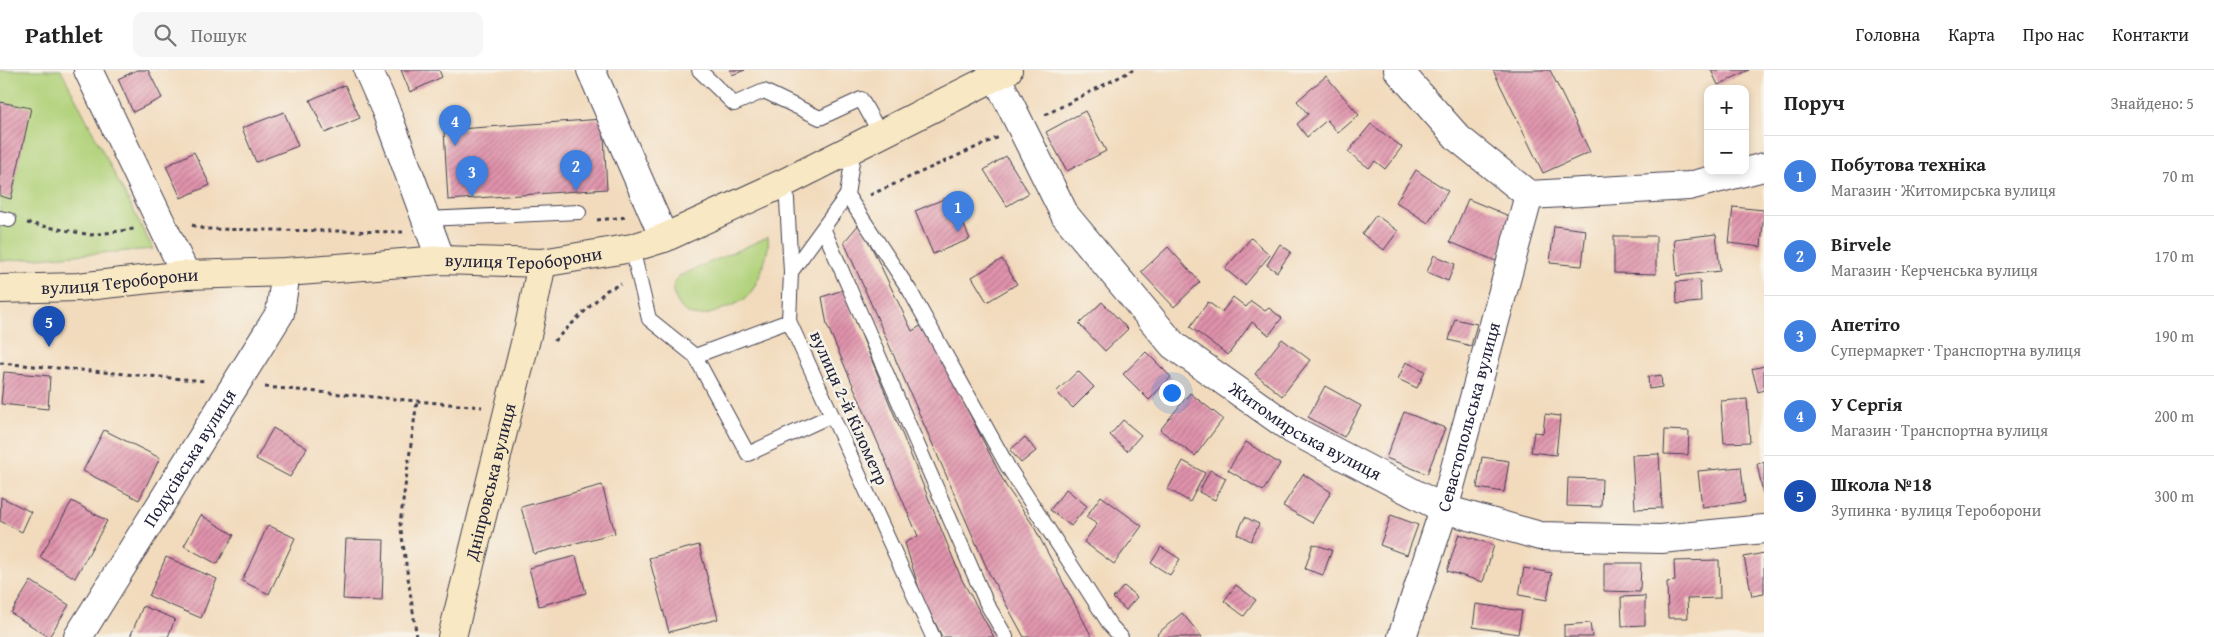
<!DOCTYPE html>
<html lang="uk">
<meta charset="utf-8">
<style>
:root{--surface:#fff;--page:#f6f6f6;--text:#222;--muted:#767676;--line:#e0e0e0;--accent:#c8321e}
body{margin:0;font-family:"Gentium Book Plus",serif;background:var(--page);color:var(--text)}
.controls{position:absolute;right:15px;top:15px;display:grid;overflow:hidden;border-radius:10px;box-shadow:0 2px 8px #0003}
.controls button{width:45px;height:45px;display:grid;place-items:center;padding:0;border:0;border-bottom:1px solid var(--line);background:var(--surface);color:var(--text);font:25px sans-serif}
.you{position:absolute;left:1171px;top:322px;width:18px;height:18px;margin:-12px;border:4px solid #fff;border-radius:50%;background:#1a73e8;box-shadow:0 0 0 8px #1a73e833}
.badge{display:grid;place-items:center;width:32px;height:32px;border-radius:50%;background:var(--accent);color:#fff;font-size:16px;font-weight:700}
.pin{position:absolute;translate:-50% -41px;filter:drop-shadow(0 1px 2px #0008)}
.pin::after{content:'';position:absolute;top:26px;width:18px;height:15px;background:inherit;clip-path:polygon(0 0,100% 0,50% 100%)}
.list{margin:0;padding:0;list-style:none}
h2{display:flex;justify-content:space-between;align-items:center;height:65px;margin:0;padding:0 20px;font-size:21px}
h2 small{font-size:16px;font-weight:400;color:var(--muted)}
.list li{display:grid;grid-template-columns:32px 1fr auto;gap:15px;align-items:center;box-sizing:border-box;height:80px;padding:0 20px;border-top:1px solid var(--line)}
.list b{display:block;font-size:19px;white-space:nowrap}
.list p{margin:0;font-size:16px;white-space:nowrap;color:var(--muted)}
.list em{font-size:16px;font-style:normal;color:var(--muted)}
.icon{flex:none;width:28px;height:28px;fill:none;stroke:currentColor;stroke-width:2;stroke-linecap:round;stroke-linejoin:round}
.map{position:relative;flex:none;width:1764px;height:567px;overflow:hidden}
header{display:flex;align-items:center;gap:30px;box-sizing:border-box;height:70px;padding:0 25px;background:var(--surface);border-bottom:1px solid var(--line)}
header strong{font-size:24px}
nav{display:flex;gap:28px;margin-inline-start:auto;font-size:18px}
.search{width:350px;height:45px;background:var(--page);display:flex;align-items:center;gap:12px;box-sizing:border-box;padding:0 18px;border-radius:10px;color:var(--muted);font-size:19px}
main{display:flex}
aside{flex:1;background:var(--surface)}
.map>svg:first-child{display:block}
.green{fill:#b1d27a;stroke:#6a7a5a}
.building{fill:url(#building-hatch)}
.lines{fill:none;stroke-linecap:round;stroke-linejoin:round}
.lane-casing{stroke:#413e4e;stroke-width:16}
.street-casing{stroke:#413e4e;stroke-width:30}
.secondary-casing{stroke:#413e4e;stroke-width:30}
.path{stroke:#413e4e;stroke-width:3;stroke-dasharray:4 4;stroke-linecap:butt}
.lane{stroke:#fff;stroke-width:14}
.street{stroke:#fff;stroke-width:28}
.secondary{stroke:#f8e8c3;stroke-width:28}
.labels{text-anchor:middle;stroke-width:5;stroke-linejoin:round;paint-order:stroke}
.street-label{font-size:18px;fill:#22223b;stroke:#f7f3e8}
</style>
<header>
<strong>Pathlet</strong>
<div class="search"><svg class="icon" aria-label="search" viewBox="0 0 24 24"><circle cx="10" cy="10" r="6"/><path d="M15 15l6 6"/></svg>Пошук</div>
<nav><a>Головна</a><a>Карта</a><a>Про нас</a><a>Контакти</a></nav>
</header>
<main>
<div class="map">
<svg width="1764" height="567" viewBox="0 0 1764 567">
<defs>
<pattern id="building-hatch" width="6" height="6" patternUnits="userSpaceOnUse" patternTransform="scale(1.25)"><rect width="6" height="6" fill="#e093ac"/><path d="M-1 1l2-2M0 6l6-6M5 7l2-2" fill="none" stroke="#b5788d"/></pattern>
</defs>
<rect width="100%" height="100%" fill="#f7f3e8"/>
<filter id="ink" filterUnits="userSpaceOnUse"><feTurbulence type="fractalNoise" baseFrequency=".02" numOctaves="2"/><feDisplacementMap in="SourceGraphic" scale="10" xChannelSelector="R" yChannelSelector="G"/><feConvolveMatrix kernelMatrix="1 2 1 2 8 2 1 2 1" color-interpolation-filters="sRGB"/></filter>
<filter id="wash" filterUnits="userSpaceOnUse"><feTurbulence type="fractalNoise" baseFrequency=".0096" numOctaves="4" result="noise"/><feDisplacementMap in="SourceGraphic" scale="20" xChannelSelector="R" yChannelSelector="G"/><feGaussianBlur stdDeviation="1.12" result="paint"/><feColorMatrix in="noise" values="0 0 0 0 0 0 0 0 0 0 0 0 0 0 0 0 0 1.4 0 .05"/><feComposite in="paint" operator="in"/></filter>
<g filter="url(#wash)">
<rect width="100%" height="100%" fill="#f2dbbd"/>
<!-- green -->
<path class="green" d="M0 0H61L153 179 0 191Z
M768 167C771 181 757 217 747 227 740 233 731 236 723 239 702 248 685 251 675 227 671 219 673 213 679 206Z"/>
<g id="blocks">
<!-- building -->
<path class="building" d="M137 0H148L162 28 133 42 118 9Z
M401 0H439L442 7 410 22Z
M730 0H745L732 5Z
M1493 0H1550L1590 82 1543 103Z
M1711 0H1749L1718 15Z
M1326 6 1359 45 1338 63 1327 50 1307 67 1297 54 1308 44 1297 31Z
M345 15 360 48 325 63 310 30Z
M0 32 31 38 11 129 0 126Z
M1085 41 1106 81 1067 101 1046 62Z
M284 42 298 76 256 92 242 58Z
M603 49 607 119 448 130 444 60Z
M1371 54 1402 77 1385 99 1375 91 1369 98 1348 82Z
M194 82 210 115 181 128 166 96Z
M1006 86 1029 123 1007 136 984 100Z
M1416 100 1448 121 1428 153 1396 132Z
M951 126 970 169 933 184 915 141Z
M1468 129 1514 148 1496 191 1450 172Z
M1733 137 1764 140 1761 177 1729 173Z
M1376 145 1398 161 1384 180 1362 164Z
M860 153 912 261 924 254 1006 416 1033 455 1092 567H1024L989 503 844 172Z
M1554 156 1586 160 1582 196 1550 193Z
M1716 164 1720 201 1677 206 1674 169Z
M1614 166H1656V204L1614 203Z
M1251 168 1270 185 1245 215 1225 199Z
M1280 174 1291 182 1277 202 1267 195Z
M1168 177 1200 212 1174 237 1141 202Z
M1434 185 1455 194 1448 211 1427 202Z
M1002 189 1017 214 987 232 972 207Z
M1700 210 1701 232 1677 234 1676 212Z
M843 220 962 510 994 567H942L920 522 905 473 918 466 827 255 822 227Z
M1233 227 1246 237 1251 231 1265 241 1269 238 1282 248 1269 265 1252 252 1228 285 1190 257 1208 232 1222 242Z
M1102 232 1128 259 1105 281 1079 254Z
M1455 249 1477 254 1471 276 1449 270Z
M1282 269 1310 290 1282 326 1255 304Z
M1146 282 1171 307 1149 330 1123 304Z
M1406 292 1425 301 1417 318 1398 309Z
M1764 296V320L1758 322 1752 299Z
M1078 301 1094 317 1073 338 1056 322Z
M4 302 50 306 48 339 1 334Z
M1661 305 1662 317 1649 319 1648 307Z
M1325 316 1361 336 1344 367 1308 347Z
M1190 323 1223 349 1195 386 1160 360Z
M1747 329 1750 372 1724 373 1721 331Z
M1404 342 1445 358 1427 404 1386 388Z
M1545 344 1560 346 1556 385 1531 382 1534 362 1543 363Z
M1123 350 1141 365 1127 381 1110 365Z
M273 358 307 378 290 407 256 389Z
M104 360 160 388 139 430 83 401Z
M1665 360 1689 361 1688 385 1664 384Z
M1025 367 1036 381 1021 393 1010 380Z
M1246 372 1280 394 1263 421 1228 400Z
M1659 384 1662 438 1635 439 1632 385Z
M1482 387 1509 391 1504 422 1477 418Z
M1183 391 1205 403 1190 432 1168 419Z
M1764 392V422L1763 423 1757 394Z
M1741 397 1745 432 1702 437 1698 401Z
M1210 400 1226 408 1215 430 1199 422Z
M1303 404 1331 422 1312 453 1283 436Z
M1568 408 1602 409 1601 437 1567 436Z
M602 415 615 463 534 484 521 437Z
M1066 419 1087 436 1071 456 1050 440Z
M1101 426 1142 456 1114 494 1084 472 1097 454 1086 447Z
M1 427 31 442 22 462 0 451Z
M72 431 107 451 75 508 40 487Z
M201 445 234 465 217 494 184 476Z
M1391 445 1418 455 1407 485 1380 475Z
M1245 447 1259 454 1251 471 1237 464Z
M268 455 295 468 269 524 242 511Z
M1459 464 1494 475 1483 512 1447 501Z
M346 469 384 470 382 531 343 529Z
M1313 474 1332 480 1323 505 1305 499Z
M699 475 718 549 669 562 649 488Z
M1161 477 1180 489 1170 505 1151 493Z
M1764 483V524L1752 526 1744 487Z
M576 486 586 523 539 536 529 498Z
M166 487 217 509 201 548 149 526Z
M1719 490 1720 528 1687 529 1688 548H1668L1667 512 1675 511 1674 491Z
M1604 493H1641L1640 522 1604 521Z
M1524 498 1552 503 1547 530 1519 525Z
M31 511 69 535 49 567 11 543Z
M1236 515 1256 530 1244 546 1224 531Z
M1124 516 1137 527 1126 540 1113 528Z
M1645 526V555L1622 556 1621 527Z
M1476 534 1522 541 1518 564 1473 557Z
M143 536 175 549 168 567H130Z
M1182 543 1202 567H1159L1157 564Z
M1590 553 1592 567H1564V555Z"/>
</g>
</g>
<g filter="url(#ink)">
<use href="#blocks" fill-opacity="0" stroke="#413e4e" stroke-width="1"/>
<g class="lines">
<!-- lane casing -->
<g class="lane-casing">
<path id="lane" d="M699 0 734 34 764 21 820 48 861 29 881 65
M786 112 791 202 789 251 933 567
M847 125 910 221 1008 397 1110 555 1121 567
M0 148 9 150
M426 149 579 142
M824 160 987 534 1006 567
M632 178 649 249 695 286 748 384 832 345
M791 202 847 125 854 79
M695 286 789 251"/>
</g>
<!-- street casing -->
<g class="street-casing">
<g id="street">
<path d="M88 0 186 205"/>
<path d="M368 0 386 41 441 190"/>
<path d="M591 0 664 168"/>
<path id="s1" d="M993 0 1065 145 1173 275 1293 360 1444 439 1540 466 1661 469 1764 459"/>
<path d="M1398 0 1458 68 1529 125 1689 116 1764 97"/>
<path id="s2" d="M78 567 280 243 286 202"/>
<path id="s3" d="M1402 567 1444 439 1529 125"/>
</g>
</g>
<!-- secondary casing -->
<g class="secondary-casing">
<g id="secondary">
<path id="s4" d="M0 219 78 217 186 205 286 202 441 190 542 193 632 178 664 168 786 112 1008 0"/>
<path id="s5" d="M452 567 529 257 542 193"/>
</g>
</g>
<!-- path -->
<path class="path" d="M1045 45 1133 0
M870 125 999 67
M597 150 628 147
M27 153 91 165 134 159
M192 155 204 159 403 162
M554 271 607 220 621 214
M0 293 206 311
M265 317 482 337
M415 567 416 562 400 453 417 331"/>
<!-- lane -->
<use href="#lane" class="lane"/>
<!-- street -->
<use href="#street" class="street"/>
<!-- secondary -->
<use href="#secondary" class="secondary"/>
</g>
</g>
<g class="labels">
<!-- street labels -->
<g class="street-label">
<text dy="6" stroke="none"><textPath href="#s4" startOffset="525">вулиця Тероборони</textPath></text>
<text dy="6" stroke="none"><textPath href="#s4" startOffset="120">вулиця Тероборони</textPath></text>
<text transform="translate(849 338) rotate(66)" y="6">вулиця 2-й Кілометр</text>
<text dy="6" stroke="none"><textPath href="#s3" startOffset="230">Севастопольська вулиця</textPath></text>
<text dy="6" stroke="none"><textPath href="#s1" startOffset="489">Житомирська вулиця</textPath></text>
<text dy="6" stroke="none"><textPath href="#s2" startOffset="211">Подусівська вулиця</textPath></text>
<text dy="6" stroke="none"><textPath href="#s5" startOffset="160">Дніпровська вулиця</textPath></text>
</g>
</g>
</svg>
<div class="controls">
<button>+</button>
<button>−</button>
</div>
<div class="you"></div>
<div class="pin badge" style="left:958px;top:162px;background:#3f7fe0">1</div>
<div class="pin badge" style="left:576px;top:121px;background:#3f7fe0">2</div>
<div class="pin badge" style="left:472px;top:127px;background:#3f7fe0">3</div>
<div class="pin badge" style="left:455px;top:76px;background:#3f7fe0">4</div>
<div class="pin badge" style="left:49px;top:277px;background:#1a4fb4">5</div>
</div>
<aside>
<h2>Поруч<small>Знайдено: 5</small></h2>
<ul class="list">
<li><span class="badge" style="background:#3f7fe0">1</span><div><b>Побутова техніка</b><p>Магазин · Житомирська вулиця</p></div><em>70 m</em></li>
<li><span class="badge" style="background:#3f7fe0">2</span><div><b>Birvele</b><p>Магазин · Керченська вулиця</p></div><em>170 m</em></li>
<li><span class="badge" style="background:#3f7fe0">3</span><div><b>Апетіто</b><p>Супермаркет · Транспортна вулиця</p></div><em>190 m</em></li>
<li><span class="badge" style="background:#3f7fe0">4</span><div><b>У Сергія</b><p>Магазин · Транспортна вулиця</p></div><em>200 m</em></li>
<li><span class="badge" style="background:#1a4fb4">5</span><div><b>Школа №18</b><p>Зупинка · вулиця Тероборони</p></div><em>300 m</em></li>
</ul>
</aside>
</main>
